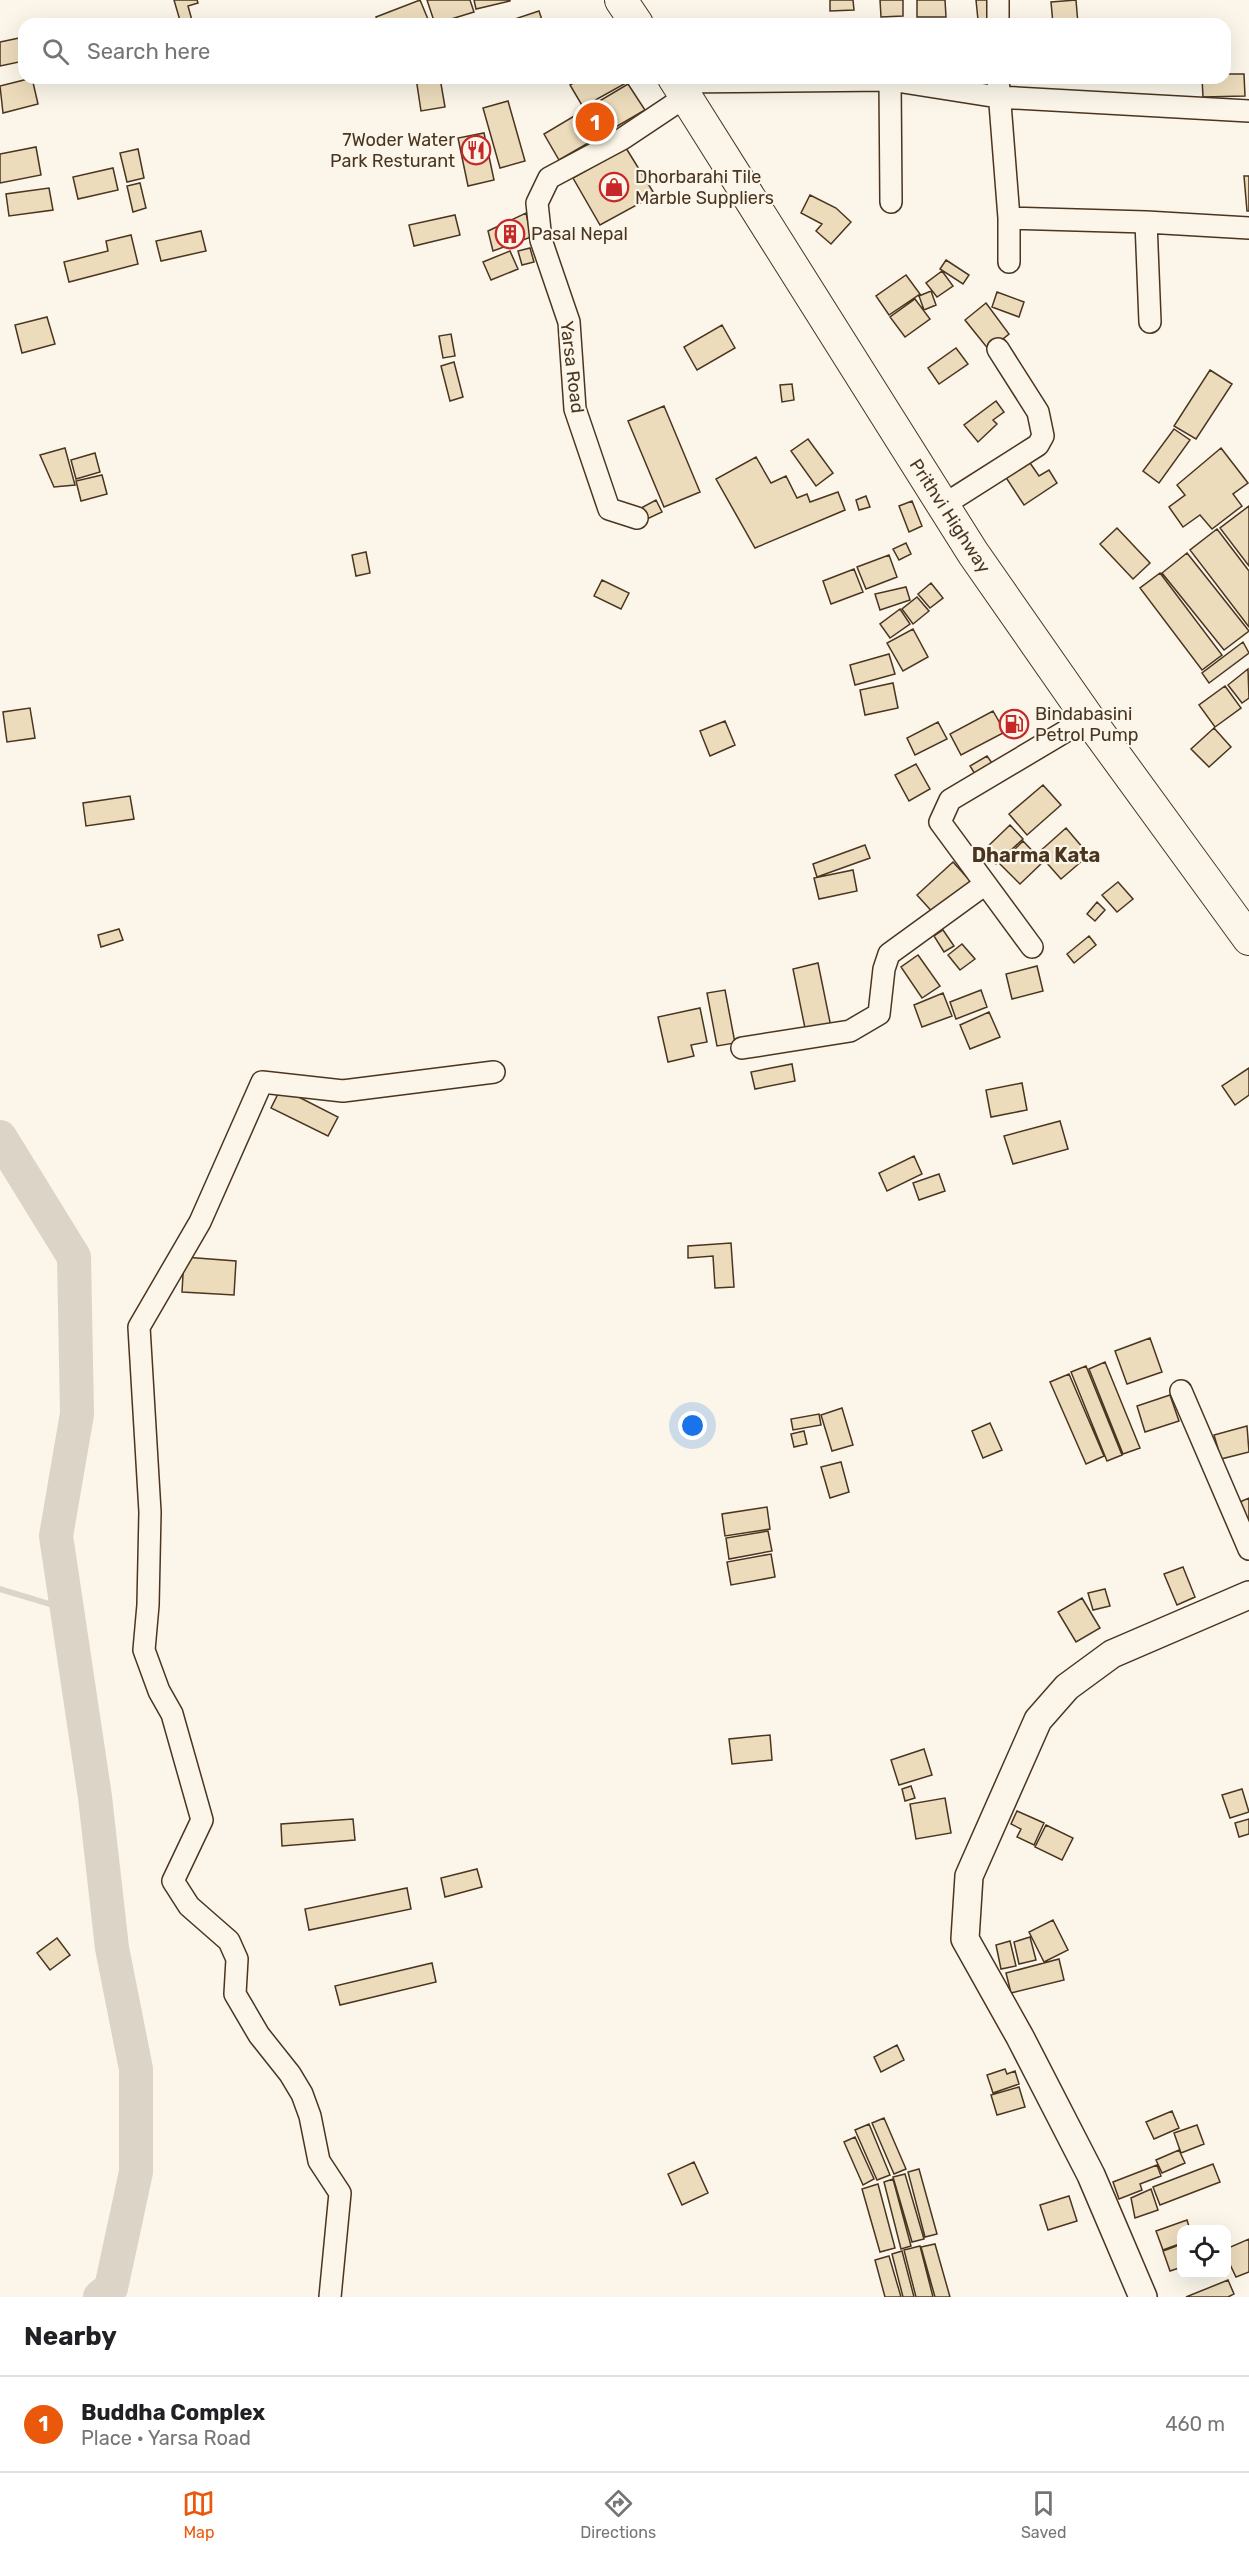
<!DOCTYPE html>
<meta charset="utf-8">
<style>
:root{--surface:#fff;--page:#f6f6f6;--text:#202124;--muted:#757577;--line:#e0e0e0;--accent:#ea580c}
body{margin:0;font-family:Rubik,sans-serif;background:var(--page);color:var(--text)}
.controls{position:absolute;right:18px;bottom:18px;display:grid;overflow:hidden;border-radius:12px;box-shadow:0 6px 24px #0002}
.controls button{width:54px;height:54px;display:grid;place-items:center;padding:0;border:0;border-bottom:2px solid var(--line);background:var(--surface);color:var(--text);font:30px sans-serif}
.you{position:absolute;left:693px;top:1426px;width:21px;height:21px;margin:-15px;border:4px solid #fff;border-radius:50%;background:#1a73e8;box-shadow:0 0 0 9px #1a73e833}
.badge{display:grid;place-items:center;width:39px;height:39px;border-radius:50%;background:var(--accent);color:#fff;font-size:20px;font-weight:700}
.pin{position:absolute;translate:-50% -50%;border:3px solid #fff;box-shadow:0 2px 6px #0006}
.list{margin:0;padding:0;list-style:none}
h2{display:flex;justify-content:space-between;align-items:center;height:78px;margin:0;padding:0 24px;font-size:26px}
h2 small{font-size:20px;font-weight:400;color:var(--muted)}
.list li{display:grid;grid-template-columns:39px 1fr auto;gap:18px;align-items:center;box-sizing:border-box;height:96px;padding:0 24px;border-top:2px solid var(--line)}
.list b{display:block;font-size:22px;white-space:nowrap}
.list p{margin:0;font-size:20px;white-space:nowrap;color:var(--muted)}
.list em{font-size:20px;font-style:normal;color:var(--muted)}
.icon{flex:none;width:33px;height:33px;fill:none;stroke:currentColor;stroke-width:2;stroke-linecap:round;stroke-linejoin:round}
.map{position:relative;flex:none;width:1249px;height:2297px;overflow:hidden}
.search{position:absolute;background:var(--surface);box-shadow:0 6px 24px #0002;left:18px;right:18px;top:18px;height:66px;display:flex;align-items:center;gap:15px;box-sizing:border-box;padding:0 21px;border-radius:18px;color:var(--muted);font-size:22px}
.sheet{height:174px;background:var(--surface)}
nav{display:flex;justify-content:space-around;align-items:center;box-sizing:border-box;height:84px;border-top:2px solid var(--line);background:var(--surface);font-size:16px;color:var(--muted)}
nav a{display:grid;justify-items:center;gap:3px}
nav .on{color:var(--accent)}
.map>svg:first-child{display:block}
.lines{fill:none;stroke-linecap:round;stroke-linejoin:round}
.stream{stroke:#dcd4c6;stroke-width:6}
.river{stroke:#dcd4c6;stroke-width:34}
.building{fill:#ecdcbc;stroke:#4a3520;stroke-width:1.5}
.minor-casing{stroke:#4a3520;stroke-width:24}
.major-casing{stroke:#4a3520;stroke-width:30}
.highway-casing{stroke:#4a3520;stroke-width:34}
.minor{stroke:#fbf6e9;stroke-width:21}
.major{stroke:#fbf6e9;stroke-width:27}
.highway{stroke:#fbf6e9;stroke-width:32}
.labels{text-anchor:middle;stroke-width:4.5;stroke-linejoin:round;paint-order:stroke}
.poi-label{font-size:18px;fill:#4a3520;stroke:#fbf6e9;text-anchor:start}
.street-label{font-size:18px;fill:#4a3520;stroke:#fbf6e9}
.neighbourhood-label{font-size:20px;font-weight:bold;fill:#4a3520;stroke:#fbf6e9}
</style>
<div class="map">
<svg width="1249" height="2297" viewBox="0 0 1249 2297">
<rect width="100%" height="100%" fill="#fbf6e9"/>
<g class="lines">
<!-- stream -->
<path class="stream" d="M0 1589 53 1605 75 1654"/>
<!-- river -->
<path class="river" d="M0 1137 74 1257 77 1414 56 1536 95 1797 112 1948 136 2069V2172L111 2288 100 2297"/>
</g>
<!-- building -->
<path class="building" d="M174 0H197L198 3 188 6 193 24H181Z
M420 0 430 24H379L376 17Z
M427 0H470L474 12 435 24Z
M474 0H510V1L476 9Z
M830 0H853L854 10 830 11Z
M880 0H903V16L881 17Z
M917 0H945L946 17H917Z
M976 0H992L994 19 978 20Z
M1076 0 1078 24H1053L1051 2Z
M539 11 543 23 500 24Z
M24 37V61L0 66V42Z
M1225 74H1244L1245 96 1203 97 1202 78H1225Z
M32 78 38 104 3 113 0 86Z
M416 78H440L445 107 421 111Z
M582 78H623L626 83 583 107 570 85Z
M628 84 645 110 559 160 544 134Z
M508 101 525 161 500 168 483 108Z
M484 133 494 180 468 186 458 138Z
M36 147 41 175 0 183V154Z
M626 148 655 195 600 225 573 178Z
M138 149 144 178 127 182 120 153Z
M113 168 118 190 78 199 73 177Z
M1244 176H1249V211H1247Z
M140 183 146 208 133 212 127 186Z
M49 188 53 210 9 216 6 194Z
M810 195 836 208 851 222 831 244 816 231 822 224 801 213Z
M526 213 531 237 493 251 488 231Z
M455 215 460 235 414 246 409 225Z
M201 231 206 251 161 261 156 241Z
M131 235 138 264 69 282 64 262 108 251 106 241Z
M530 248 534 262 522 265 518 251Z
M510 251 518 269 491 280 483 262Z
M946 260 969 275 963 284 940 269Z
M942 271 953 286 937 297 926 283Z
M906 275 920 294 889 315 876 296Z
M931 291 936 305 924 310 919 296Z
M997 292 1024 302 1019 317 992 307Z
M915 299 930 319 905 337 890 317Z
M986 303 1009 334 989 350 965 320Z
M47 317 55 344 22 353 15 325Z
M722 325 735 348 697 370 684 347Z
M451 334 455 356 443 358 439 336Z
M956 348 968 364 939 384 928 368Z
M454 362 463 397 450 401 441 366Z
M1210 370 1232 384 1196 439 1174 426Z
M792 384 794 400 782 402 780 385Z
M996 401 1004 412 993 420 997 424 978 442 964 425Z
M664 406 700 492 664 507 628 421Z
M1174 429 1190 440 1159 483 1143 471Z
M808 439 833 473 816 486 791 451Z
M65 448 75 485 54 487 40 455Z
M1221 448 1248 483 1233 494 1242 506 1212 529 1200 515 1183 527 1169 507 1185 495 1177 485Z
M95 453 100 472 76 479 71 460Z
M756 457 771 483 786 476 797 498 807 494 810 502 838 492 845 510 755 548 716 479Z
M1028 460 1039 476 1049 470 1057 483 1024 505 1005 476Z
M102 475 107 494 81 501 76 481Z
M866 496 870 507 859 510 856 500Z
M656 500 662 512 647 519 641 508Z
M912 501 922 526 909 532 899 506Z
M1249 506V566L1220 528Z
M1117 528 1150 563 1133 579 1100 544Z
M1217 529 1249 571V627L1190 550Z
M906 543 911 554 899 560 893 549Z
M366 552 370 573 356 576 352 555Z
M1187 553 1249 631 1224 650 1162 573Z
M889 555 897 577 866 589 857 567Z
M854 569 863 592 831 604 823 581Z
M1160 573 1222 655 1202 670 1140 588Z
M602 580 629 593 621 609 594 596Z
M931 583 943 598 930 608 918 594Z
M906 587 910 600 880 610 875 594Z
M917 597 929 611 913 624 902 609Z
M900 609 910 624 890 638 880 624Z
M913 629 928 657 903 671 887 643Z
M1243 642 1249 653 1209 683 1202 673Z
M889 654 895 674 855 685 850 665Z
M1248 669 1249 698 1242 703 1228 685Z
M893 683 898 708 865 715 860 690Z
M1225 686 1241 708 1215 727 1199 705Z
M30 708 35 738 7 742 3 712Z
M993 711 1005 732 961 755 950 734Z
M725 721 735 745 710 756 700 731Z
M938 722 947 739 915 755 907 738Z
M1214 728 1231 747 1209 767 1191 749Z
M987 756 992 763 975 774 970 766Z
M916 764 930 789 909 801 895 775Z
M1043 785 1061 805 1027 835 1009 814Z
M130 796 134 819 86 826 83 803Z
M1010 825 1023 839 996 864 983 851Z
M1066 828 1089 855 1061 879 1038 853Z
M1023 841 1043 862 1020 884 1000 864Z
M865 845 870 858 817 877 813 864Z
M953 862 972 883 936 916 917 895Z
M853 870 857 891 819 899 814 878Z
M1118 882 1133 899 1117 912 1102 895Z
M1097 902 1105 910 1095 921 1087 914Z
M119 929 123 940 101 947 98 935Z
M943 930 954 946 944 952 934 936Z
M1089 936 1096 945 1074 963 1067 954Z
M962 944 975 959 960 970 948 955Z
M918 955 940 986 922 998 901 967Z
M818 963 831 1027 806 1033 793 969Z
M1037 966 1043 991 1012 999 1006 974Z
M725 990 735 1043 717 1046 707 993Z
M981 990 987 1007 956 1019 950 1002Z
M943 993 952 1016 922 1027 914 1005Z
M700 1008 707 1042 691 1045 694 1056 668 1062 658 1017Z
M989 1012 1000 1037 970 1049 960 1025Z
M792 1064 795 1081 755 1089 751 1072Z
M1249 1068V1095L1235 1105 1222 1086Z
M1022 1083 1027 1110 991 1117 986 1090Z
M281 1088 338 1117 328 1136 271 1108Z
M1060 1121 1068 1149 1013 1164 1004 1136Z
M914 1156 922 1174 887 1191 879 1173Z
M939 1174 945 1191 919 1200 913 1183Z
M731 1243 734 1287 715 1288 713 1256 688 1258V1246Z
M184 1257 236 1261 234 1295 182 1292Z
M1150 1338 1162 1372 1127 1384 1115 1351Z
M1105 1362 1140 1448 1123 1454 1089 1369Z
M1086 1366 1122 1455 1107 1461 1071 1372Z
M1069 1374 1104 1456 1086 1464 1050 1382Z
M1170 1395 1179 1421 1145 1432 1137 1406Z
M842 1408 853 1445 832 1451 821 1415Z
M819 1414 821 1425 793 1430 791 1419Z
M990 1423 1002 1450 983 1458 972 1431Z
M1247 1426 1249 1452 1221 1459 1214 1435Z
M804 1431 807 1444 794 1447 791 1434Z
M841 1462 849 1492 830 1498 821 1467Z
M1249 1498V1522L1240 1502Z
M767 1507 770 1529 725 1536 722 1514Z
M768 1531 772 1551 729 1559 726 1538Z
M771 1554 775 1577 731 1585 727 1562Z
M1183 1567 1195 1597 1177 1605 1164 1574Z
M1105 1589 1110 1606 1093 1610 1088 1593Z
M1082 1598 1100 1628 1076 1642 1058 1612Z
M770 1735 772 1760 732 1764 729 1739Z
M924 1749 932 1775 899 1785 891 1760Z
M911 1786 915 1798 905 1801 902 1789Z
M1242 1789 1249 1812 1230 1818 1222 1795Z
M945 1798 951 1833 916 1839 910 1804Z
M1017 1811 1044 1823 1034 1845 1017 1837 1021 1829 1011 1824Z
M353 1819 355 1840 282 1846 281 1824Z
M1249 1819V1834L1239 1837 1235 1823Z
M1046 1825 1073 1838 1062 1860 1035 1847Z
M477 1869 482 1887 445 1897 441 1878Z
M407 1888 411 1909 309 1930 305 1909Z
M1053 1920 1068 1950 1044 1962 1029 1932Z
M1030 1937 1036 1960 1019 1964 1014 1942Z
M57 1938 70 1955 50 1970 37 1953Z
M1010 1941 1016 1966 1001 1969 996 1945Z
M1059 1959 1064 1980 1011 1993 1006 1973Z
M432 1963 436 1982 340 2005 335 1986Z
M897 2045 904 2060 881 2072 874 2057Z
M1005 2069 1007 2074 1015 2071 1019 2084 993 2093 987 2075Z
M1019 2087 1025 2107 997 2115 991 2095Z
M1172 2111 1179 2128 1154 2139 1146 2122Z
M884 2118 906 2169 894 2174 872 2123Z
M869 2124 890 2175 877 2180 855 2130Z
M1197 2125 1204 2144 1181 2153 1174 2133Z
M855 2137 874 2179 863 2185 844 2142Z
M1179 2150 1185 2163 1162 2173 1156 2160Z
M694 2162 708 2193 682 2205 668 2174Z
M1213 2164 1220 2182 1160 2205 1153 2187Z
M1157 2165 1161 2176 1140 2184 1142 2190 1119 2199 1113 2182Z
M919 2169 937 2234 925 2237 908 2172Z
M905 2174 924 2239 912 2242 893 2177Z
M893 2179 911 2246 901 2249 884 2182Z
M878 2184 895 2248 880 2252 862 2189Z
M1151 2189 1158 2210 1135 2218 1131 2198Z
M1069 2196 1077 2221 1048 2230 1040 2205Z
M1187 2220 1190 2230H1182V2243L1163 2250 1156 2231Z
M1249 2239V2272L1236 2277 1226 2256V2249Z
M935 2244 950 2297H935L921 2247Z
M1182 2244V2267L1170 2271 1163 2251Z
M920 2246 933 2297H916L904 2250Z
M902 2251 914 2297H903L892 2254Z
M889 2256 901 2297H885L875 2260Z
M1228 2280 1234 2294 1228 2297H1186Z"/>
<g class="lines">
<!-- minor casing -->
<g class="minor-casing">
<path id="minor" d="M998 24V0
M998 78 1009 218V262
M890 80 891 202
M677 82 890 80 998 97 1249 111
M1009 218 1146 222 1249 228
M1146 222 1150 322
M942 506 1038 445 1043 436 1038 412 998 349
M637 518 609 509 575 409 569 322 541 240 537 203 549 178 622 139 685 97
M1032 947 940 822 950 800 1088 718
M742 1048 850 1031 879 1014 884 969 889 954 984 885
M1181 1391 1249 1549
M330 2297 340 2193 319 2161 310 2116 302 2094 290 2074 259 2035 235 1994 237 1959 229 1941 189 1906 173 1881 202 1820 172 1714 159 1691 144 1650 148 1605 150 1512 139 1327 200 1222 262 1082 343 1091 494 1072"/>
</g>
<!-- major casing -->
<g class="major-casing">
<path id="major" d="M1143 2297 1091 2175 1020 2037 965 1939 969 1876 1038 1720 1067 1687 1112 1654 1249 1595"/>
</g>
<!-- highway casing -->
<g class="highway-casing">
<path id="highway" d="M621 0 637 24
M674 78 973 553 1088 718 1249 939"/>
</g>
<!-- minor -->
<use href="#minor" class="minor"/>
<!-- major -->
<use href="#major" class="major"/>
<!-- highway -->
<use href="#highway" class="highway"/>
</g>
<!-- icons -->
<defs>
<g id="restaurant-ring" transform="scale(1.5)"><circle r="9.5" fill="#fbf6e9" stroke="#c62828" stroke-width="1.5"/><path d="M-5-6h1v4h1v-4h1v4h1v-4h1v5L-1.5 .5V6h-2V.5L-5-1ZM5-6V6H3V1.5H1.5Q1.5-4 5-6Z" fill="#c62828"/></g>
<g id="shop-ring" transform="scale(1.5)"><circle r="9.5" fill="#fbf6e9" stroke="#c62828" stroke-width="1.5"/><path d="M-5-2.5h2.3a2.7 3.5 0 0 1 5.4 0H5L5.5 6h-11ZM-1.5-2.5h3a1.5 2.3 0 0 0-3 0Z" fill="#c62828"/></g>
<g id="building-ring" transform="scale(1.5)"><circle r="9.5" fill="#fbf6e9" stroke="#c62828" stroke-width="1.5"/><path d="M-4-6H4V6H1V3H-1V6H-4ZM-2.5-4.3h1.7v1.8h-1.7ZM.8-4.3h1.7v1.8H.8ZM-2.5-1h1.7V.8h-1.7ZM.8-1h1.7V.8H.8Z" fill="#c62828"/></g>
<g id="fuel-ring" transform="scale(1.5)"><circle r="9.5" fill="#fbf6e9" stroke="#c62828" stroke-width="1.5"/><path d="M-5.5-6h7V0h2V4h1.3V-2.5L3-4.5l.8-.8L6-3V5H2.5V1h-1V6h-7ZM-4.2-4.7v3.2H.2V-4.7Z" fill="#c62828"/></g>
</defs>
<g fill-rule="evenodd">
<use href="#restaurant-ring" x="476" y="150"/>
<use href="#shop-ring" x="614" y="187"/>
<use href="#building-ring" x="510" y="234"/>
<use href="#fuel-ring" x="1014" y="724"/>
</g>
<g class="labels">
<!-- poi labels -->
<g class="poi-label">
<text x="455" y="146" text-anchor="end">7Woder Water<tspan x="455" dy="21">Park Resturant</tspan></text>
<text x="635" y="183">Dhorbarahi Tile<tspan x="635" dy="21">Marble Suppliers</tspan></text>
<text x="531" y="240">Pasal Nepal</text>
<text x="1035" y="720">Bindabasini<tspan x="1035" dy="21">Petrol Pump</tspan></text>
</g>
<!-- street labels -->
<g class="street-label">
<text transform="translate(572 367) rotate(83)" y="6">Yarsa Road</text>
<text transform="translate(950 516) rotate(57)" y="6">Prithvi Highway</text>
</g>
<!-- neighbourhood labels -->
<g class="neighbourhood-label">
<text x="1036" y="862">Dharma Kata</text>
</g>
</g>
</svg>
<div class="controls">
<button><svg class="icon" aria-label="locate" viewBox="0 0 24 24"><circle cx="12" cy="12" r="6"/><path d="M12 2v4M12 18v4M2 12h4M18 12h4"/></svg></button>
</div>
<div class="you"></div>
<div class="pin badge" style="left:595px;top:122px">1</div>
<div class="search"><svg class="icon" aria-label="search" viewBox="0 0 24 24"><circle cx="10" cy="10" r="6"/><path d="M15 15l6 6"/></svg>Search here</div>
</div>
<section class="sheet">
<h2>Nearby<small></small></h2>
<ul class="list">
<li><span class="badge">1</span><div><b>Buddha Complex</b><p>Place · Yarsa Road</p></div><em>460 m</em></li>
</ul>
</section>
<nav>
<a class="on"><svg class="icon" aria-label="map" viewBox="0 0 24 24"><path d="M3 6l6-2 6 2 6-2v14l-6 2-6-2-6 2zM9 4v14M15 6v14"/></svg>Map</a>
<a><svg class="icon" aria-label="directions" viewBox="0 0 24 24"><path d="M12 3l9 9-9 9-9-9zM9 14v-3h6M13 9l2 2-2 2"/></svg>Directions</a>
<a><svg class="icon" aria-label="saved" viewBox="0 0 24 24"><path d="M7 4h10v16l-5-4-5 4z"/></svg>Saved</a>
</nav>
